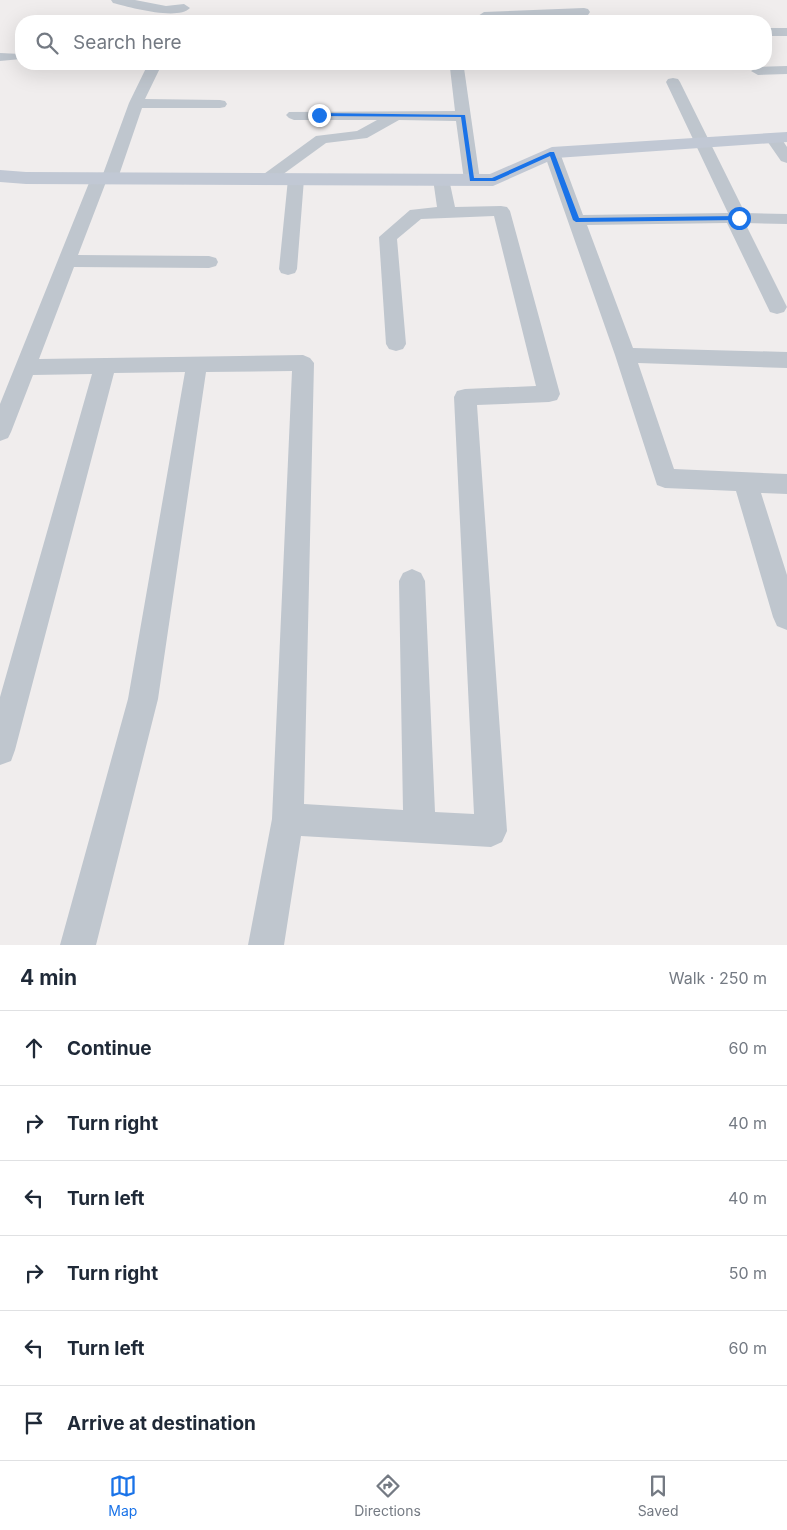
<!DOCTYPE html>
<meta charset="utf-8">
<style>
:root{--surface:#fff;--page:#f2f2f3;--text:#1f2937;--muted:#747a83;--line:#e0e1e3;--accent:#1a73e8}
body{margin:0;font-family:Inter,sans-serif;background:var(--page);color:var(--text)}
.stop{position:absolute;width:15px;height:15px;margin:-11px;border:4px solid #1a73e8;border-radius:50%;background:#fff}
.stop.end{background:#1a73e8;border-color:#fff;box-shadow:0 1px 5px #0008}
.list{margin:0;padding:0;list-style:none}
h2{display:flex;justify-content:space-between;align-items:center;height:65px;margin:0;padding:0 20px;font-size:21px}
h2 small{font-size:16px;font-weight:400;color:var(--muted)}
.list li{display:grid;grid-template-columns:32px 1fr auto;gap:15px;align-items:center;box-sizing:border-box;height:75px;padding:0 20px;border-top:1px solid var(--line)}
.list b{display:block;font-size:19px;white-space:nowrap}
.list em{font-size:16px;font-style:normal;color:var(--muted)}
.icon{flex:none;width:28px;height:28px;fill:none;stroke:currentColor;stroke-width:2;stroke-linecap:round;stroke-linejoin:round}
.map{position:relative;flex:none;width:787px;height:945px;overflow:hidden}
.search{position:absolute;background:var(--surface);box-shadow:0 5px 20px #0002;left:15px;right:15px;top:15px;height:55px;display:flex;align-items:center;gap:12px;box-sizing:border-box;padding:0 18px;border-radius:20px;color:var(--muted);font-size:19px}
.sheet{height:515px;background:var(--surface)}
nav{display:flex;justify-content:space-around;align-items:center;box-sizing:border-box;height:70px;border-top:1px solid var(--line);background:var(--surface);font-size:14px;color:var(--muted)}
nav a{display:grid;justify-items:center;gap:2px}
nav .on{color:var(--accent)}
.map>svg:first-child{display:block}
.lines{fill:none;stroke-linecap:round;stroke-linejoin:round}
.street{fill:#bfc6ce;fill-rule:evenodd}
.secondary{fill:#c1c8d4;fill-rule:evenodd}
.route{fill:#1a73e8}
</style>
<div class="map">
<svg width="787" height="945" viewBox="0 0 787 945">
<rect width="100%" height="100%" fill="#f0eded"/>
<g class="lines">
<!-- street -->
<path class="street" d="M111 0H135L166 6 184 4 190 8C178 21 129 7 113 3Z
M584 8 588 9 590 12 588 15 484 20 478 16 484 12Z
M766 28H787V36H766Z
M0 53 21 54V59L0 61Z
M148 64H162L145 99 220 100 225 101 227 104 225 107 220 108H142L118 178 116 182H106L78 255 209 256 216 258 218 262 216 266 209 268 74 267 39 359 303 355 310 358 314 363 304 804 403 810 399 581 403 573 412 569 421 573 425 581 435 812 474 814 454 397 457 391 465 389 536 386 494 216 421 219 397 239 406 344 403 349 396 351 389 349 386 344 379 237 410 210 437 207 433 179 435 175H447L449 179 455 207 501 206 507 207 510 211 560 394 557 400 549 402 477 405 507 831 502 842 491 847 301 836 284 945H248L272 819 292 371 206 372 158 699 96 945H60L128 699 185 372 114 373 15 750 11 761 0 765V697L92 374 33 375 11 432 8 438 0 441V404L91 178 93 174H103L129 103Z
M457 64 464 68 480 180 478 184H466L464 180 456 121 399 120 367 138 326 143 271 183H259L257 179 316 136 357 131 377 120H294L289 118 286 115 289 112 455 111 450 68Z
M787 66V74L758 75 751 71 758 67Z
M673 78 678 79 680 82 745 213 787 214V224L745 223 787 307 784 312 777 314 770 312 727 223 587 225 633 348 787 352V368L638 363 674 469 787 474V494L761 493 787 575V630L777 626 773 617 736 491 665 488 657 485 615 355 544 153 546 150H558L560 153 583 215 728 213 666 82 668 79Z
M773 133 779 135 787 147V163L781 161 765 138 767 135Z
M296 174 302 175 304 179 297 269 295 273 288 275 281 273 279 269 288 179 290 175Z"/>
<!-- secondary -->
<path class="secondary" d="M787 132V142L556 158 493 186 26 184 0 182V170L26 172 490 174 552 147Z"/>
</g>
<!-- route -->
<path class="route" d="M319 113 465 115 474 178H492L550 152H554L579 218 739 216 742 218 739 220 576 222 573 220 550 156 495 181H470L461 117 317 116Z"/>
</svg>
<div class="stop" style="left:739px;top:218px"></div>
<div class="stop end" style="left:319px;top:115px"></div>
<div class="search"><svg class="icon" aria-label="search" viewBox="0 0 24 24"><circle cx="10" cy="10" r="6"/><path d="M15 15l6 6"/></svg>Search here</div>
</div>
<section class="sheet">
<h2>4 min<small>Walk · 250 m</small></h2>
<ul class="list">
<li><svg class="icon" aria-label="ahead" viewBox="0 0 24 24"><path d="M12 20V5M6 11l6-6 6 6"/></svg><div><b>Continue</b></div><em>60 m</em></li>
<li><svg class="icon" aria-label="right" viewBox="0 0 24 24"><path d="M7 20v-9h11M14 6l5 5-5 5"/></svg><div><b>Turn right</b></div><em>40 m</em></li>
<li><svg class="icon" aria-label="left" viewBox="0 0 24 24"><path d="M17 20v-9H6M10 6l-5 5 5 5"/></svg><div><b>Turn left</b></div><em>40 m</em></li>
<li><svg class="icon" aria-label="right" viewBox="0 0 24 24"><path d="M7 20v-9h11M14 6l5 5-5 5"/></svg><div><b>Turn right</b></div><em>50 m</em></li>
<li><svg class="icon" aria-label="left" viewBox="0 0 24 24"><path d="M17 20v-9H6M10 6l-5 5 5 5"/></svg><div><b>Turn left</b></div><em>60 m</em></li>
<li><svg class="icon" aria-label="arrive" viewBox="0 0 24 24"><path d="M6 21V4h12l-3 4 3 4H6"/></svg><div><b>Arrive at destination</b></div></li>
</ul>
</section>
<nav>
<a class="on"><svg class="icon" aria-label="map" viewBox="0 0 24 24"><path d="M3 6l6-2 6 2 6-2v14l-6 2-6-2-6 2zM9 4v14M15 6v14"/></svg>Map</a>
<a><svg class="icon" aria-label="directions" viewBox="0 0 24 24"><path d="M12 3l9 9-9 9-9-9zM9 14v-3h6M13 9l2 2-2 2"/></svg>Directions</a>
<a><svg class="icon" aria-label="saved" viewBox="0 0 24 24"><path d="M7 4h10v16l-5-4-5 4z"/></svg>Saved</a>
</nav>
